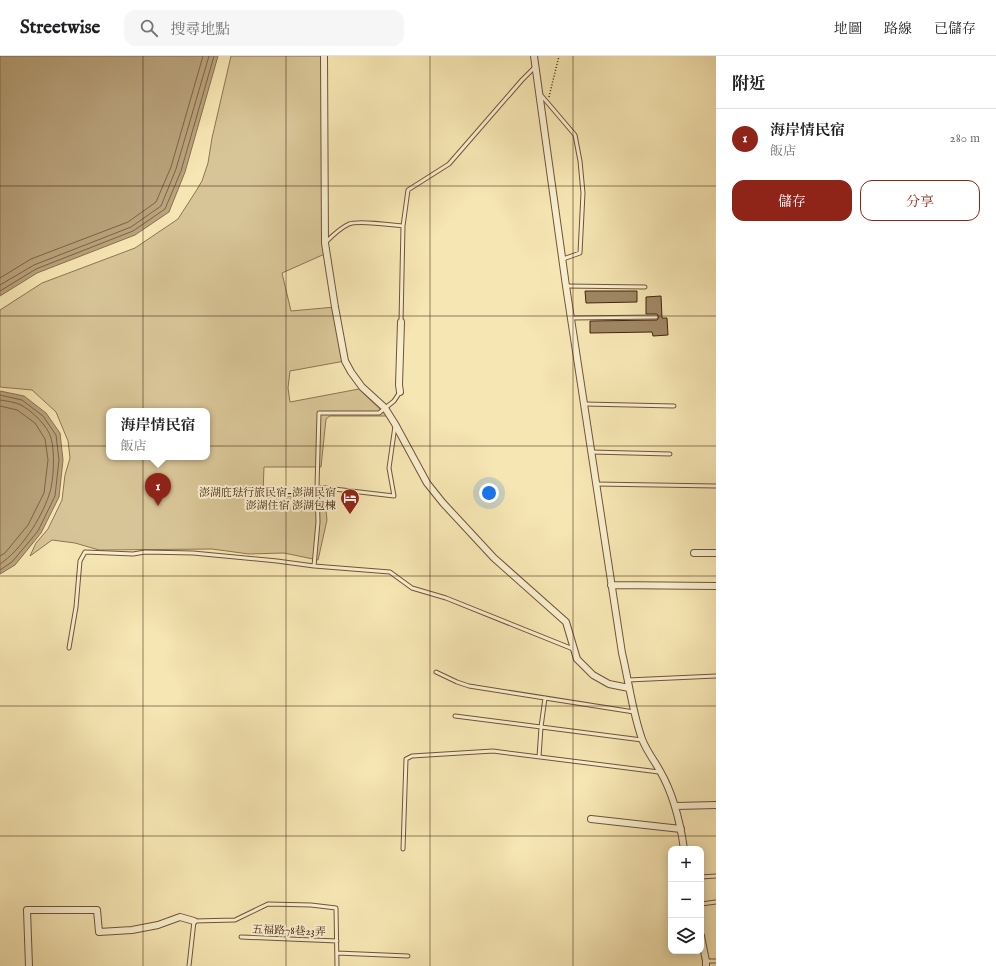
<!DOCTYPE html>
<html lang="zh-TW">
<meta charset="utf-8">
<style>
:root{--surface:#fff;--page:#f6f6f6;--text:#202124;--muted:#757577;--line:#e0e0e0;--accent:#8f2418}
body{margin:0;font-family:"IM FELL English","Noto Serif TC",serif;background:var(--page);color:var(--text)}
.controls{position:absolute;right:12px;bottom:12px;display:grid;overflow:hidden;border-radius:8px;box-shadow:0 2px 10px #0003}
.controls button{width:36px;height:36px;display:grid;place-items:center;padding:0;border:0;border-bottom:1px solid var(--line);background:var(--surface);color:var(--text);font:20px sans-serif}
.you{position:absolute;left:489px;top:437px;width:14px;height:14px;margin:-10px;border:3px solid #fff;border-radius:50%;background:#1a73e8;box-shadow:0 0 0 6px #1a73e833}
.badge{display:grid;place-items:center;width:26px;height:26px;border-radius:50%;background:var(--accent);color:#fff;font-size:13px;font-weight:700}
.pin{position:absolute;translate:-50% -33px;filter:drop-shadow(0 1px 2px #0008)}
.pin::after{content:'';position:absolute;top:21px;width:14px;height:12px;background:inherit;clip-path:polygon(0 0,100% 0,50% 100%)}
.popup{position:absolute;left:106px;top:352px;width:104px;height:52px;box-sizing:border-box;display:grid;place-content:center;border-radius:8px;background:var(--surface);filter:drop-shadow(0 1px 3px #0005);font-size:13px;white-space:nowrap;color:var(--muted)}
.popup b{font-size:15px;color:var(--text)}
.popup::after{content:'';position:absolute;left:50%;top:100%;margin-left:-8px;border:8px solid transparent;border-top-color:var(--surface)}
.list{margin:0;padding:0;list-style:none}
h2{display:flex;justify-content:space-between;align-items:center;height:52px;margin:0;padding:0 16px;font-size:17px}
h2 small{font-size:13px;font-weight:400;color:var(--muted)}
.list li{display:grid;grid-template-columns:26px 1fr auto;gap:12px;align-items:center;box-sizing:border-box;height:60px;padding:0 16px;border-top:1px solid var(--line)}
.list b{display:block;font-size:15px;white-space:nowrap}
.list p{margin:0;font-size:13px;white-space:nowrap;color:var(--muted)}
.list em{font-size:13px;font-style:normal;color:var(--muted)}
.actions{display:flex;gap:8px;padding:12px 16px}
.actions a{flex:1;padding:9px 0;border:1px solid var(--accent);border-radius:12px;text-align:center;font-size:14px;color:var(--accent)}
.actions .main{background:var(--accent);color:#fff}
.icon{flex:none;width:22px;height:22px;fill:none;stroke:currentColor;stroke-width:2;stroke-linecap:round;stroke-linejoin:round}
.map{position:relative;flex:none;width:716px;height:910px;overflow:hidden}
header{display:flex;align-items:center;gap:24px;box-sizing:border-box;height:56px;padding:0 20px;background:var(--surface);border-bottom:1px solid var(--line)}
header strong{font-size:19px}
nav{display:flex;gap:22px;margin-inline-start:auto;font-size:14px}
.search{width:280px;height:36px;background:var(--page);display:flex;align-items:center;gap:10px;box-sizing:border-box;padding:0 14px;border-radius:12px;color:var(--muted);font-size:15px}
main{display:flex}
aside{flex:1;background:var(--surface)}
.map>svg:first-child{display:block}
.green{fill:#d8c597;stroke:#8e7454;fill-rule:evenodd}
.water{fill:#b9a37c;stroke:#8a6f51}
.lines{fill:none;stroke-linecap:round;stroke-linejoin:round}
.shore{stroke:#7e6246;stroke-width:1}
.building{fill:#a08865;stroke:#432210}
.service-casing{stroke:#705339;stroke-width:5}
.minor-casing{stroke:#705339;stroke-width:8}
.path{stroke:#432210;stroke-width:1.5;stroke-dasharray:1 2;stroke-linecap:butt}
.service{stroke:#f9efce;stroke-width:3}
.minor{stroke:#f9efce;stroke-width:6}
.grid{fill:none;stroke:#432210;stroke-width:1;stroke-opacity:0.55}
.labels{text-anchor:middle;stroke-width:4;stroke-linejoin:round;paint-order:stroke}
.poi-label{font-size:11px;fill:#432210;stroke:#f9efce;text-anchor:end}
.street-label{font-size:11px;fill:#432210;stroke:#f9efce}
</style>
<header>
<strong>Streetwise</strong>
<div class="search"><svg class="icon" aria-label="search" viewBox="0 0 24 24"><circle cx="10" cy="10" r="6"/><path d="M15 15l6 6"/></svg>搜尋地點</div>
<nav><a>地圖</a><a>路線</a><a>已儲存</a></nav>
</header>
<main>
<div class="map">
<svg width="716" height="910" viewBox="0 0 716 910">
<rect width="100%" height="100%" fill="#f6e6b3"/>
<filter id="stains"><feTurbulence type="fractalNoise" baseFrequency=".005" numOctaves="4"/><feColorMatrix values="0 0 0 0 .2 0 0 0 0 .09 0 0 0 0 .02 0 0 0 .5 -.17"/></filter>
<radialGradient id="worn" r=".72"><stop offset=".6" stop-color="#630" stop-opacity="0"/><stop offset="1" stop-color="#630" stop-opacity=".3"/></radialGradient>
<!-- green -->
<path class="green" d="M231 0H324L327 197 282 217 291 255 335 251 345 305 290 315 288 332 290 346 359 333 387 360H330L326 363 321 411H264L263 437 325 445 327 464 318 504 284 497 249 498 212 493 99 494 75 487 52 484 30 500 36 487 48 473 62 444 65 419 70 402 68 385 56 356 32 334 0 331V254L42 227 135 192 178 163 196 135 202 125 208 107 212 82ZM109 355H207V401H109Z"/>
<!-- water -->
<path class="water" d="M0 0H218L185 116 169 156 135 179 37 217 0 240Z
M0 335 24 340 46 357 60 377 63 404 59 441 41 477 15 509 0 518Z"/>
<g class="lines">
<!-- shore -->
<path class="shore" d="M0 222 31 203 128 166 156 146 171 111 203 0
M0 229 34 209 131 171 161 150 176 113 209 0
M0 235 36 213 133 175 165 153 181 115 214 0
M0 339 22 344 43 360 56 379 59 404 55 440 38 475 12 506 0 514
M0 344C6 345 15 346 21 349 32 355 48 370 51 382 55 395 54 426 49 439 41 463 21 494 0 508
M0 350 17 354 35 367 45 383 48 404 44 437 28 469 5 497 0 500"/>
</g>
<!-- building -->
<path class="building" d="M585 235H637V246L586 247Z
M661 240 662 262H667L668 279 653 280 652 276 590 277V265L657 264 659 261 657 258H646V241Z"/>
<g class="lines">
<!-- service casing -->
<g class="service-casing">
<path id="service" d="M541 39 575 79 580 105 583 137 580 197 563 203
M326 186C333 179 340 172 349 168 358 164 392 169 403 170L408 134 449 108 522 24 535 11
M566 230 645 231
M572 262 656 261
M401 266 403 170
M585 348 674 350
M591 396 670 398
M596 428 716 430
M317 431 394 440 389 412 395 370
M314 510 318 466 317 431 319 357H379L394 345 400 336
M69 592 76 551 80 505 85 496 110 497 133 498 145 496 193 497 277 505 314 510 390 516 412 532 446 542 573 593
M436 616 457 626 469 630 634 656
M628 624 716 620
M455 660 642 684
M539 701 541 671 545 642
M403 793 406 703 412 700 493 695 659 716
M701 821 716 820
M701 848 716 846
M241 881 337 885
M337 897 408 900
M706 905H716
M189 910 194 865 235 864 268 848 311 849 336 852 337 910"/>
</g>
<!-- minor casing -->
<g class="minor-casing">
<path id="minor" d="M324 0 325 187 335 251 345 305 351 316 362 331 385 352 395 368 427 427 443 447 494 502 566 566 577 603 593 619 609 628 629 632
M534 0 566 230 622 597C629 626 632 655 642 683 646 694 654 704 660 715 674 739 680 765 684 793
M400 336 399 329 401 266
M694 497H716
M611 529 716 530
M676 750 716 749
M591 763 681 773
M701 880 706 905V910
M29 910 27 854H97L99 876 132 874 158 869 180 861 194 865"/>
</g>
<!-- path -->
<path class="path" d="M549 41 559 0"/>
<!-- service -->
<use href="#service" class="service"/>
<!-- minor -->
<use href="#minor" class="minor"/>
</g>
<!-- grid -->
<path class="grid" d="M143 0V910M286 0V910M430 0V910M573 0V910M0 130H716M0 260H716M0 390H716M0 520H716M0 650H716M0 780H716"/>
<!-- icons -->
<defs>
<g id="hotel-pin" transform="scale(1)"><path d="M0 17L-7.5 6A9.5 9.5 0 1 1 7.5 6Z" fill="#8f2418" stroke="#f9efce"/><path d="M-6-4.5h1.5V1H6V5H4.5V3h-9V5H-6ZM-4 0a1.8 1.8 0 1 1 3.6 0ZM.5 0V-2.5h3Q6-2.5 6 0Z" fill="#fff"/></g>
</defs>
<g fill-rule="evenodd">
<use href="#hotel-pin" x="350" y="442"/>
</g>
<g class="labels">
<!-- poi labels -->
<g class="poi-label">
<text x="336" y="440">澎湖庇琺行旅民宿-澎湖民宿<tspan x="336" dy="13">澎湖住宿 澎湖包棟</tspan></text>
</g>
<!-- street labels -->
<g class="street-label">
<text transform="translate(289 874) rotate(2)" y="4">五福路78巷23弄</text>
</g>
</g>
<rect width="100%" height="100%" filter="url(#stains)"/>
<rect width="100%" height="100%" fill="url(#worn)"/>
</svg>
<div class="controls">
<button>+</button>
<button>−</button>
<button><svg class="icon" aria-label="layers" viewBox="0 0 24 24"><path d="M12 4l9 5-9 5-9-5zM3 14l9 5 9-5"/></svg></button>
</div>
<div class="you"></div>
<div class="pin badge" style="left:158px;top:450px">1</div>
<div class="popup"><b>海岸情民宿</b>飯店</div>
</div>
<aside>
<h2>附近<small></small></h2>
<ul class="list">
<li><span class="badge">1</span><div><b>海岸情民宿</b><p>飯店</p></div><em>280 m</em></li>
</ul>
<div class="actions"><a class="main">儲存</a><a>分享</a></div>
</aside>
</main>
